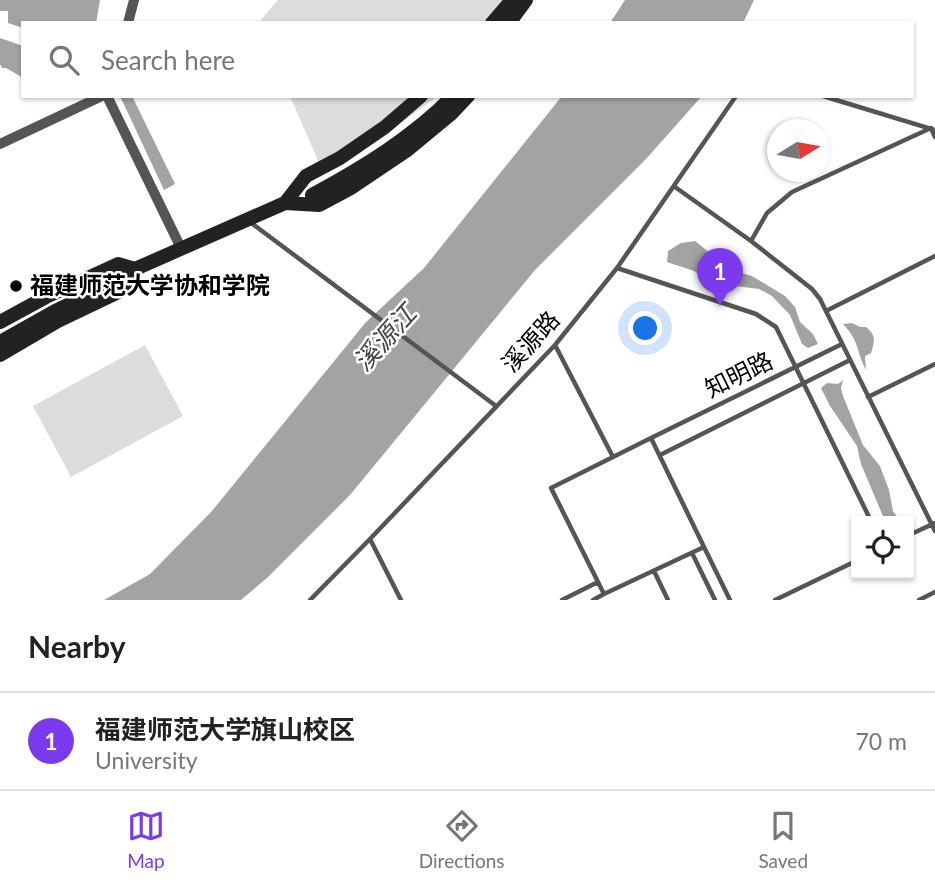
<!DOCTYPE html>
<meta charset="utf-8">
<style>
:root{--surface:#fff;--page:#f2f2f2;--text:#222;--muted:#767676;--line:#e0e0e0;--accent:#7c3aed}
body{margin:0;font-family:Lato,"Noto Sans SC",sans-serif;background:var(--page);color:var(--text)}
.controls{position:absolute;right:21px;bottom:21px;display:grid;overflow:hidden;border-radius:0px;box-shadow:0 2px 5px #0004}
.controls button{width:63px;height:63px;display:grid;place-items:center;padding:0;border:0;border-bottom:2px solid var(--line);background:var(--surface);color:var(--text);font:35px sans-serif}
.compass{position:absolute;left:767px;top:119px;width:63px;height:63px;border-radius:50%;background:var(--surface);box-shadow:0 2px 5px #0004;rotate:79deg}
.you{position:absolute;left:646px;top:329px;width:24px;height:24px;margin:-18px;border:5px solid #fff;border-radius:50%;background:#1a73e8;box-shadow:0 0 0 10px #1a73e833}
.badge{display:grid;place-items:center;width:46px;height:46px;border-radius:50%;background:var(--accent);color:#fff;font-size:23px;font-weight:700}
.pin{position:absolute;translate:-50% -58px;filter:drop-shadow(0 2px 4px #0008)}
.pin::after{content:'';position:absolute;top:37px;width:24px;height:21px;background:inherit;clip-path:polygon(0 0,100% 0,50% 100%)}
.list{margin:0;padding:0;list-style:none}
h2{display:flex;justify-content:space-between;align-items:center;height:91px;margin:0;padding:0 28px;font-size:30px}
h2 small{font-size:23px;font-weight:400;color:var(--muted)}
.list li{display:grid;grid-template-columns:46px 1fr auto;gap:21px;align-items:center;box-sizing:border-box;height:98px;padding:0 28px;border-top:2px solid var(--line)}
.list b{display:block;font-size:26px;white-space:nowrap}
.list p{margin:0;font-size:23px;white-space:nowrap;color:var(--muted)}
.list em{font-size:23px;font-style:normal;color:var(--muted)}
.icon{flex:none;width:38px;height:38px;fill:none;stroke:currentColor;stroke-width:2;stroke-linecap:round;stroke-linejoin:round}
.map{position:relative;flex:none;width:935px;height:600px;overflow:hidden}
.search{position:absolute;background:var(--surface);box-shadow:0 2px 5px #0004;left:21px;right:21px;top:21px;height:77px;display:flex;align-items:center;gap:18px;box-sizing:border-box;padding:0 24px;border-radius:0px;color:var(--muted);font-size:26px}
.sheet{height:189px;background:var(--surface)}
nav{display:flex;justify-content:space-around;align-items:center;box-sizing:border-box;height:98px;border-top:2px solid var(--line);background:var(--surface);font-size:19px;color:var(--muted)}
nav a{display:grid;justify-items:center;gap:4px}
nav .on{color:var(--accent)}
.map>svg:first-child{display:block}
.green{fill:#dcdcdc}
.water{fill:#a3a3a3}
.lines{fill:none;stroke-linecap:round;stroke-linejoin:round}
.service{stroke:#555;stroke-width:4.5}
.minor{stroke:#555;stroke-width:10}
.secondary{stroke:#222;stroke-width:14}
.poi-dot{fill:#000;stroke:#fff;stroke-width:2.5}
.labels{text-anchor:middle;stroke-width:5;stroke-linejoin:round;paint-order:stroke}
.poi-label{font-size:24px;font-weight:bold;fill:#000;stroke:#fff;text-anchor:start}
.street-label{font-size:24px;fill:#000;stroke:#fff}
.water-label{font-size:26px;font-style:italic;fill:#444;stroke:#fff}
</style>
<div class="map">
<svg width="935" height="600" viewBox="0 0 935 600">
<rect width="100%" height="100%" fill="#fff"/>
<!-- green -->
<path class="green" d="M278 0H516L504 23H258Z
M290 96H438L370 146 319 163Z
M145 345 183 416 71 477 33 406Z"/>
<!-- water -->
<path class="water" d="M0 0H100L96 23H23V28L8 23V11H0Z
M625 0H754L743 23H610Z
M0 38 23 46V82L20 76 6 68H2L0 64Z
M120 96H132L175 184 164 190Z
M562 96H702L646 159 535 270 350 495 267 578 241 600H104L150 574 212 511 366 322 424 268Z
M695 241 731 270 752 276 785 296 795 307 800 322 813 334 818 344 808 348 802 344 790 315 772 296 759 289 712 283 694 271 667 262 668 251 681 243Z
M852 323 860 327H866C876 335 875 341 871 353L865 356 866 370C856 351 860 342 843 324Z
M843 380 841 388 843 396 863 445 880 466 889 490 893 511 900 521H885L861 464 857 446 830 406 821 388 827 383 838 384Z"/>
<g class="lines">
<!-- service -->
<path class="service" d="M823 96 935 130
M675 187 751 241 812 289 820 299 935 531
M250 222 496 406
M751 241 767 213 792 192 931 128 935 137
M617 268 756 314 776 327 871 521
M826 311 935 256
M555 345 613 457
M868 397 935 364
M651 438 704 547 604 594 551 488Z
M651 438 842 344
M660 455 850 360
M909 535 935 523
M704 547 730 600
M692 553 715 600
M654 571 668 600
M310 600 370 539
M401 600 370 539 555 345 617 268 736 96
M562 600 598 582
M593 600 604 594
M775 600 856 561
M919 600 935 592"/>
<!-- minor -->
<path class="minor" d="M128 23 134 0
M107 96 181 248
M0 144 102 96"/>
<!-- secondary -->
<path class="secondary" d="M492 23 512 0
M509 23 526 0
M312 195C362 168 413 137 453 96
M285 203 319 205 351 188 406 151 452 113 468 96
M0 322 46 297 118 264 135 269 285 203 306 176 340 158 385 127 421 96
M0 342 55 311 124 278
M0 355 58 321 127 288 135 269"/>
</g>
<!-- markers -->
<circle class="poi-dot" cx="16" cy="286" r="7"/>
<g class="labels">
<!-- poi labels -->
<g class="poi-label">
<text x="30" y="294">福建师范大学协和学院</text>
</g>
<!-- street labels -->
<g class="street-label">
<text transform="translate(531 342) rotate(-48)" y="8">溪源路</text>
<text transform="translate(739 375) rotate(-26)" y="8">知明路</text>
</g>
<!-- water labels -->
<g class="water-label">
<text transform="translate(385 338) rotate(-48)" y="9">溪源江</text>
</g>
</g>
</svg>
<div class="controls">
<button><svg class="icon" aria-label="locate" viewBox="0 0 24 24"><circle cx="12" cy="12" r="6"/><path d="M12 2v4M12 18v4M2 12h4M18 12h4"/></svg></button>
</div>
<svg class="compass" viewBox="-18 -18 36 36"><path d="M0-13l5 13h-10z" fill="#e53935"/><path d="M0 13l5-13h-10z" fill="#767676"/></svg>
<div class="you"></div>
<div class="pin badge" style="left:720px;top:306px">1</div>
<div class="search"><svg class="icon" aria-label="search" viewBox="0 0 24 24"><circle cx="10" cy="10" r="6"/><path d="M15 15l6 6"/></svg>Search here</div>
</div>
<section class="sheet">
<h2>Nearby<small></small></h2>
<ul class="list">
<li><span class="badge">1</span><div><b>福建师范大学旗山校区</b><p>University</p></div><em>70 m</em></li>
</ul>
</section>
<nav>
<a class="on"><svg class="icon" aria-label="map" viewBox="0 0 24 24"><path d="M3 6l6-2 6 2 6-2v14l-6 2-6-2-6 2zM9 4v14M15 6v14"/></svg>Map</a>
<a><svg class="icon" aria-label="directions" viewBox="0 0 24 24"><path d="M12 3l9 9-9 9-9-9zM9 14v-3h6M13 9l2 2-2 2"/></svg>Directions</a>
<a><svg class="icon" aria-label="saved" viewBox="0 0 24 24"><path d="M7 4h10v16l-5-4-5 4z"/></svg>Saved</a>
</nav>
